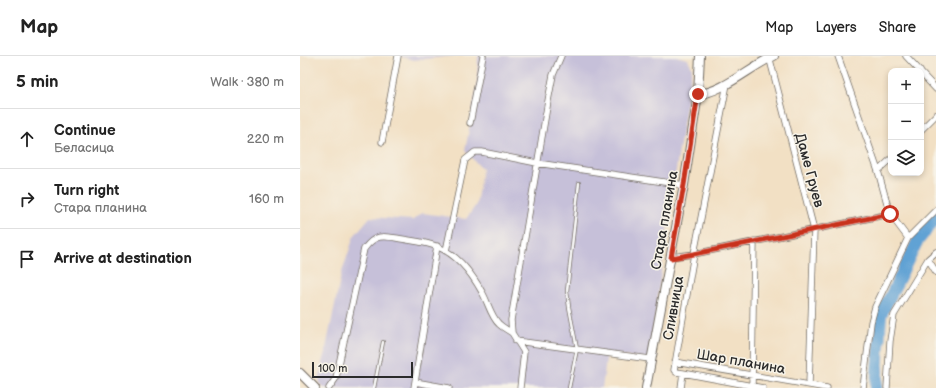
<!DOCTYPE html>
<meta charset="utf-8">
<style>
:root{--surface:#fff;--page:#f2f2f2;--text:#222;--muted:#767676;--line:#e0e0e0}
body{margin:0;font-family:"Balsamiq Sans",sans-serif;background:var(--page);color:var(--text)}
.controls{position:absolute;right:12px;top:12px;display:grid;overflow:hidden;border-radius:8px;box-shadow:0 2px 6px #0003}
.controls button{width:36px;height:36px;display:grid;place-items:center;padding:0;border:0;border-bottom:1px solid var(--line);background:var(--surface);color:var(--text);font:20px sans-serif}
.scale{position:absolute;left:12px;bottom:10px;width:101px;box-sizing:border-box;padding-left:4px;border:2px solid #2b2b2b;border-top:0;font-size:11px;line-height:14px;white-space:nowrap;color:#2b2b2b;-webkit-text-stroke:3px #f7f3e8;paint-order:stroke}
.stop{position:absolute;width:12px;height:12px;margin:-9px;border:3px solid #c8321e;border-radius:50%;background:#fff}
.stop.end{background:#c8321e;border-color:#fff;box-shadow:0 1px 4px #0008}
.list{margin:0;padding:0;list-style:none}
h2{display:flex;justify-content:space-between;align-items:center;height:52px;margin:0;padding:0 16px;font-size:17px}
h2 small{font-size:13px;font-weight:400;color:var(--muted)}
.list li{display:grid;grid-template-columns:26px 1fr auto;gap:12px;align-items:center;box-sizing:border-box;height:60px;padding:0 16px;border-top:1px solid var(--line)}
.list b{display:block;font-size:15px;white-space:nowrap}
.list p{margin:0;font-size:13px;white-space:nowrap;color:var(--muted)}
.list em{font-size:13px;font-style:normal;color:var(--muted)}
.icon{flex:none;width:22px;height:22px;fill:none;stroke:currentColor;stroke-width:2;stroke-linecap:round;stroke-linejoin:round}
.map{position:relative;flex:none;width:636px;height:332px;overflow:hidden}
header{display:flex;align-items:center;gap:24px;box-sizing:border-box;height:56px;padding:0 20px;background:var(--surface);border-bottom:1px solid var(--line)}
header strong{font-size:19px}
nav{display:flex;gap:22px;margin-inline-start:auto;font-size:14px}
main{display:flex}
aside{flex:1;background:var(--surface)}
.map>svg:first-child{display:block}
.industrial{fill:#c6c0d9}
.lines{fill:none;stroke-linecap:round;stroke-linejoin:round}
.river{stroke:#61a2d4;stroke-width:12}
.lane-casing{stroke:#716a61;stroke-width:4}
.street-casing{stroke:#716a61;stroke-width:7}
.secondary-casing{stroke:#716a61;stroke-width:10}
.lane{stroke:#fff;stroke-width:2.5}
.street{stroke:#fff;stroke-width:5.5}
.secondary{stroke:#fff;stroke-width:8}
.route{stroke:#c8321e;stroke-width:5}
.labels{text-anchor:middle;stroke-width:3;stroke-linejoin:round;paint-order:stroke}
.street-label{font-size:14px;fill:#2b2b2b;stroke:#f7f3e8}
</style>
<header>
<strong>Map</strong>
<nav><a>Map</a><a>Layers</a><a>Share</a></nav>
</header>
<main>
<aside>
<h2>5 min<small>Walk · 380 m</small></h2>
<ul class="list">
<li><svg class="icon" aria-label="ahead" viewBox="0 0 24 24"><path d="M12 20V5M6 11l6-6 6 6"/></svg><div><b>Continue</b><p>Беласица</p></div><em>220 m</em></li>
<li><svg class="icon" aria-label="right" viewBox="0 0 24 24"><path d="M7 20v-9h11M14 6l5 5-5 5"/></svg><div><b>Turn right</b><p>Стара планина</p></div><em>160 m</em></li>
<li><svg class="icon" aria-label="arrive" viewBox="0 0 24 24"><path d="M6 21V4h12l-3 4 3 4H6"/></svg><div><b>Arrive at destination</b></div></li>
</ul>
</aside>
<div class="map">
<svg width="636" height="332" viewBox="0 0 636 332">
<rect width="100%" height="100%" fill="#f7f3e8"/>
<filter id="ink" filterUnits="userSpaceOnUse"><feTurbulence type="fractalNoise" baseFrequency=".025" numOctaves="2"/><feDisplacementMap in="SourceGraphic" scale="8" xChannelSelector="R" yChannelSelector="G"/><feConvolveMatrix kernelMatrix="1 2 1 2 8 2 1 2 1" color-interpolation-filters="sRGB"/></filter>
<filter id="wash" filterUnits="userSpaceOnUse"><feTurbulence type="fractalNoise" baseFrequency=".012" numOctaves="4" result="noise"/><feDisplacementMap in="SourceGraphic" scale="16" xChannelSelector="R" yChannelSelector="G"/><feGaussianBlur stdDeviation="0.9" result="paint"/><feColorMatrix in="noise" values="0 0 0 0 0 0 0 0 0 0 0 0 0 0 0 0 0 1.4 0 .05"/><feComposite in="paint" operator="in"/></filter>
<g filter="url(#wash)">
<rect width="100%" height="100%" fill="#f2e0c4"/>
<!-- industrial -->
<path class="industrial" d="M99 0H156L113 4Z
M178 0H376L388 3 392 12 372 139 349 303 307 298 302 332H24L19 326 41 219 54 180 70 161 113 164 122 157 166 163 176 149 182 113 165 95 177 30Z"/>
<g class="lines">
<!-- river -->
<path class="river" d="M576 332 581 259 617 186 636 162"/>
</g>
</g>
<g filter="url(#ink)">
<g class="lines">
<!-- lane casing -->
<g class="lane-casing">
<path id="lane" d="M74 332 83 286
M269 332 277 293 269 251 267 235 279 127"/>
</g>
<!-- street casing -->
<g class="street-casing">
<path id="street" d="M469 0 514 174 509 329
M538 0 578 115 590 158 608 182
M606 0 620 15
M621 17 636 33
M427 28 394 198 374 314 376 316 383 317 463 332
M170 67 183 0
M621 74 636 59
M82 86 98 0
M578 115 591 103
M146 195 165 104 175 96H182L237 107 384 129
M371 201 394 198 590 158
M628 203 636 216
M216 285 350 303
M375 306 527 332
M115 326 149 332
M29 332 36 322 64 193C76 177 84 180 102 183 114 185 127 186 138 191 158 199 172 218 182 236 188 246 191 261 199 268 203 272 208 274 212 277
M114 332 137 190
M220 332 224 296 212 277 211 264 248 45 253 19 261 0
M381 332 383 317
M452 332 454 185
M563 332 571 266 575 251 608 182 636 154
M587 332 590 285 594 259 628 203 636 196"/>
</g>
<!-- secondary casing -->
<g class="secondary-casing">
<path id="secondary" d="M398 38C422 37 451 10 474 0
M0 317 15 332
M346 332 384 129 398 38 400 0"/>
</g>
<!-- lane -->
<use href="#lane" class="lane"/>
<!-- street -->
<use href="#street" class="street"/>
<!-- secondary -->
<use href="#secondary" class="secondary"/>
</g>
</g>
<g class="lines" filter="url(#ink)">
<!-- route -->
<path class="route" d="M398 38 384 129 371 202 394 198 590 158"/>
</g>
<g class="labels">
<!-- street labels -->
<g class="street-label">
<text transform="translate(510 114) rotate(75)" y="5">Даме Груев</text>
<text transform="translate(364 164) rotate(-80)" y="5">Стара планина</text>
<text transform="translate(373 252) rotate(-80)" y="5">Сливница</text>
<text transform="translate(441 305) rotate(10)" y="5">Шар планина</text>
</g>
</g>
</svg>
<div class="controls">
<button>+</button>
<button>−</button>
<button><svg class="icon" aria-label="layers" viewBox="0 0 24 24"><path d="M12 4l9 5-9 5-9-5zM3 14l9 5 9-5"/></svg></button>
</div>
<div class="scale">100 m</div>
<div class="stop" style="left:590px;top:158px"></div>
<div class="stop end" style="left:398px;top:38px"></div>
</div>
</main>
